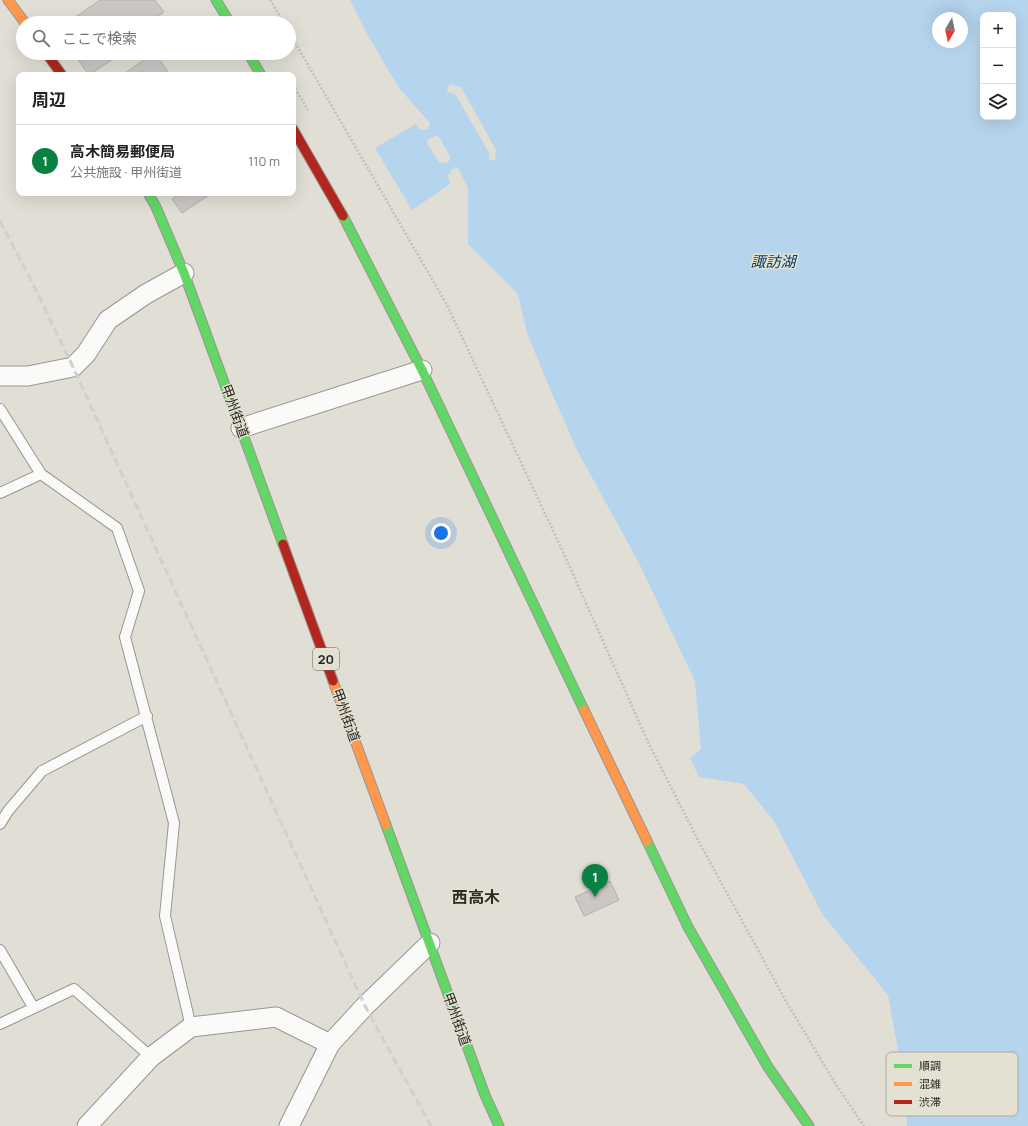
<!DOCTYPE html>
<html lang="ja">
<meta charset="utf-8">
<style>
:root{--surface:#fff;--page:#f6f6f6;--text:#222;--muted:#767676;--line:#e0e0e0;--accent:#0b8043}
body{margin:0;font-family:Manrope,"Noto Sans JP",sans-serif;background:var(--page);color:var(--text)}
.controls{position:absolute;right:12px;top:12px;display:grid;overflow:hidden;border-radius:8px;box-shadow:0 4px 16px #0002}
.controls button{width:36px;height:36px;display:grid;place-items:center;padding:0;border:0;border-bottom:1px solid var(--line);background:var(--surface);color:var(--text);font:20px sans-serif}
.compass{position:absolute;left:932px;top:12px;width:36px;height:36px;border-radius:50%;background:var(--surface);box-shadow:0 4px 16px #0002;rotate:189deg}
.you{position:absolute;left:441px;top:533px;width:14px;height:14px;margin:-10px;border:3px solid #fff;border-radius:50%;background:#1a73e8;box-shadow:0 0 0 6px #1a73e833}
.badge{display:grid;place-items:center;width:26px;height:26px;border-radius:50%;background:var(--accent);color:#fff;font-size:13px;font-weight:700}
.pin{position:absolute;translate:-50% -33px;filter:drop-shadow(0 1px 2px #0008)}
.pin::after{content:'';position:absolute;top:21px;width:14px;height:12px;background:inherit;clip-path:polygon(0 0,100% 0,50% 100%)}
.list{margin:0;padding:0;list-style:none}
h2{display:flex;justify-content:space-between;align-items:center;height:52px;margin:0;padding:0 16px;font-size:17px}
h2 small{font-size:13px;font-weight:400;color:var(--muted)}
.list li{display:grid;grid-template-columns:26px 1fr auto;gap:12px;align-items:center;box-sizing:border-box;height:72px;padding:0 16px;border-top:1px solid var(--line)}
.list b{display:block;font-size:15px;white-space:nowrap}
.list p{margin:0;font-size:13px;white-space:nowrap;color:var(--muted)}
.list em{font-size:13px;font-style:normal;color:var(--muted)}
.icon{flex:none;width:22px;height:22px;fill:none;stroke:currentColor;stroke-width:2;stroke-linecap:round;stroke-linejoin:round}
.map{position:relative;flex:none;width:1028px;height:1126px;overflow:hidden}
.search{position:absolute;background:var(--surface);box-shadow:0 4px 16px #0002;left:16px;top:16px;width:280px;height:44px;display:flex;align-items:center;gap:10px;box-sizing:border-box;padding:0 14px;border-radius:22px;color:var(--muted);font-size:15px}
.panel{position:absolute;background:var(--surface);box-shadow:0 4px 16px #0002;left:16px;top:72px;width:280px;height:124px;border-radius:8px}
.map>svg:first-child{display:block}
.water{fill:#b5d4ed;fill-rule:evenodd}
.pier{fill:#e1ded6}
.building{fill:#cbc7c4;stroke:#b4b0ae}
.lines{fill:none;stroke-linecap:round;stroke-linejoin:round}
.lane-casing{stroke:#989690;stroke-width:12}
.street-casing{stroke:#989690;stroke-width:21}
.fast-casing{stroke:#989690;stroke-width:11}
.slow-casing{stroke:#989690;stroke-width:11}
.jam-casing{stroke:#989690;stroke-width:11}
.path{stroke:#c1bfbd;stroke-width:2.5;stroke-dasharray:2 2;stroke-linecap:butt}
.lane{stroke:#fafaf9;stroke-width:10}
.street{stroke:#fafaf9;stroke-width:19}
.fast{stroke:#63d668;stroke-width:9}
.slow{stroke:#ff974d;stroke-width:9}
.jam{stroke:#b3261e;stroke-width:9}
.rail{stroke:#d2d0ce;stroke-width:3;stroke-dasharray:8 4;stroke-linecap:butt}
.labels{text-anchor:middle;stroke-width:3;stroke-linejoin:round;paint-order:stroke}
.shield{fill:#e5e1d2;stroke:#605e55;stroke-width:1}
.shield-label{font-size:13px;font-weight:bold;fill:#272620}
.street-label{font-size:14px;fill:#272620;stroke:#e5e1d2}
.water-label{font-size:15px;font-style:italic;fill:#003d66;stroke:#e5e1d2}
.quarter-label{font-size:16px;font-weight:bold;fill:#2e2c20;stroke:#e5e1d2}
.key{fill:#e5e1d2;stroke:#aca99d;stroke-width:1}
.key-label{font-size:11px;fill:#272620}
</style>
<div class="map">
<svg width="1028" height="1126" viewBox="0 0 1028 1126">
<rect width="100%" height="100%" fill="#e1ded6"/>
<!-- water -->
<path class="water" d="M350 0H1028V1126H907L904 1082 888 995 823 915 774 821 744 784 699 777 690 758 701 749 695 681 638 561 578 452 545 377 527 333 518 294 468 244V188L458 168 452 169 448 176 450 184 412 210 375 148 416 124 420 130 428 129 430 123 399 88 369 37ZM983 15H1013V117H983ZM938 18H962V42H938Z"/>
<!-- pier -->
<path class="pier" d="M449 84 461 87 496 150 495 160H489V153L455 94 447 92Z
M436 135 440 138 450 156V160L447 163 439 162 427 143 428 140Z"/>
<!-- building -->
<path class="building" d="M100 0H155L164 12 149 23H67Z
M73 53H113L116 57 89 75Z
M155 53 170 75H122L154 53Z
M181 193H212L182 213 172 199Z
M610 881 619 900 584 916 575 897Z"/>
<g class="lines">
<!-- lane casing -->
<g class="lane-casing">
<path id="lane" d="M0 409 41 474 117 528 139 591 125 637 174 823 165 916 191 1027
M0 493 41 474
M0 824 8 811 42 771 147 716
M0 950 33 1007
M0 1024 74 989 151 1057"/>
</g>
<!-- street casing -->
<g class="street-casing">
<path id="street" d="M0 376H28L73 367 86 354 108 320 146 294 184 273
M241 428 422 370
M87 1126 151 1057 191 1027 276 1017 330 1044 365 1006 430 943
M289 1126 330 1044"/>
</g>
<!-- fast casing -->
<g class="fast-casing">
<path id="fast" d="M216 0 230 23
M248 53 261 75
M148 193 156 207 184 273 283 544
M343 216 422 370 584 710
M386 825 485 1095 499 1126
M647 841 688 927 768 1067 809 1126"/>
</g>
<!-- slow casing -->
<g class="slow-casing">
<path id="slow" d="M8 0 25 23
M333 681 386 825
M584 710 647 841"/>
</g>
<!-- jam casing -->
<g class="jam-casing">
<path id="jam" d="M46 53 62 75
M293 129 343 216
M283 544 333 681"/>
</g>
<!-- path -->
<path class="path" d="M270 0 284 23
M254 18 257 23
M289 32 447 305 564 554 649 744 699 842 787 1003 835 1083 864 1126
M293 85 308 110"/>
<!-- lane -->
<use href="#lane" class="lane"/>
<!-- street -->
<use href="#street" class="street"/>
<!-- fast -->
<use href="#fast" class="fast"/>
<!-- slow -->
<use href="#slow" class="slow"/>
<!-- jam -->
<use href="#jam" class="jam"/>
<!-- rail -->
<path class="rail" d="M0 221 33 284 73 367 365 1006 431 1126"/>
</g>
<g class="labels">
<!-- shield labels -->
<rect class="shield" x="313" y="648" width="26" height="22" rx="3"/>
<g class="shield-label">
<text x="326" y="664">20</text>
</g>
<!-- street labels -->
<g class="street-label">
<text transform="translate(235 411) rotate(70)" y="5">甲州街道</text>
<text transform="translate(346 715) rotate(70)" y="5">甲州街道</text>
<text transform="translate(457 1019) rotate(70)" y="5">甲州街道</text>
</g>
<!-- water labels -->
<g class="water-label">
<text x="773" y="267">諏訪湖</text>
</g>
<!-- quarter labels -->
<g class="quarter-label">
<text x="476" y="903">西高木</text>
</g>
</g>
<!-- legend -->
<rect x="886" y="1052" width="132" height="64" rx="6" class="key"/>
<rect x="894" y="1064" width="18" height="4" fill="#63d668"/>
<rect x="894" y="1082" width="18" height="4" fill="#ff974d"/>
<rect x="894" y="1100" width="18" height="4" fill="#b3261e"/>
<g class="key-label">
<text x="919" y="1070">順調</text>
<text x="919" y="1088">混雑</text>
<text x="919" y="1106">渋滞</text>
</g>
</svg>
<div class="controls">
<button>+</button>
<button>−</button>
<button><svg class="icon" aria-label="layers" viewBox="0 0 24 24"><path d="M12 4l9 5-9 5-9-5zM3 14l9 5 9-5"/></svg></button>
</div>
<svg class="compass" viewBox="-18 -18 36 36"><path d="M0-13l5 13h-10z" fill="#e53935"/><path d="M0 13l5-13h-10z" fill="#767676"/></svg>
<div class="you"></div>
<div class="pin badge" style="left:595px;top:897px">1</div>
<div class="search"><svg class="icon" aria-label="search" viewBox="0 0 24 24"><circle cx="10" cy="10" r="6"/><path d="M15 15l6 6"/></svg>ここで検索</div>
<section class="panel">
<h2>周辺<small></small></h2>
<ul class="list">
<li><span class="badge">1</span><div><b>高木簡易郵便局</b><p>公共施設 · 甲州街道</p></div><em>110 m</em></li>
</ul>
</section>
</div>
